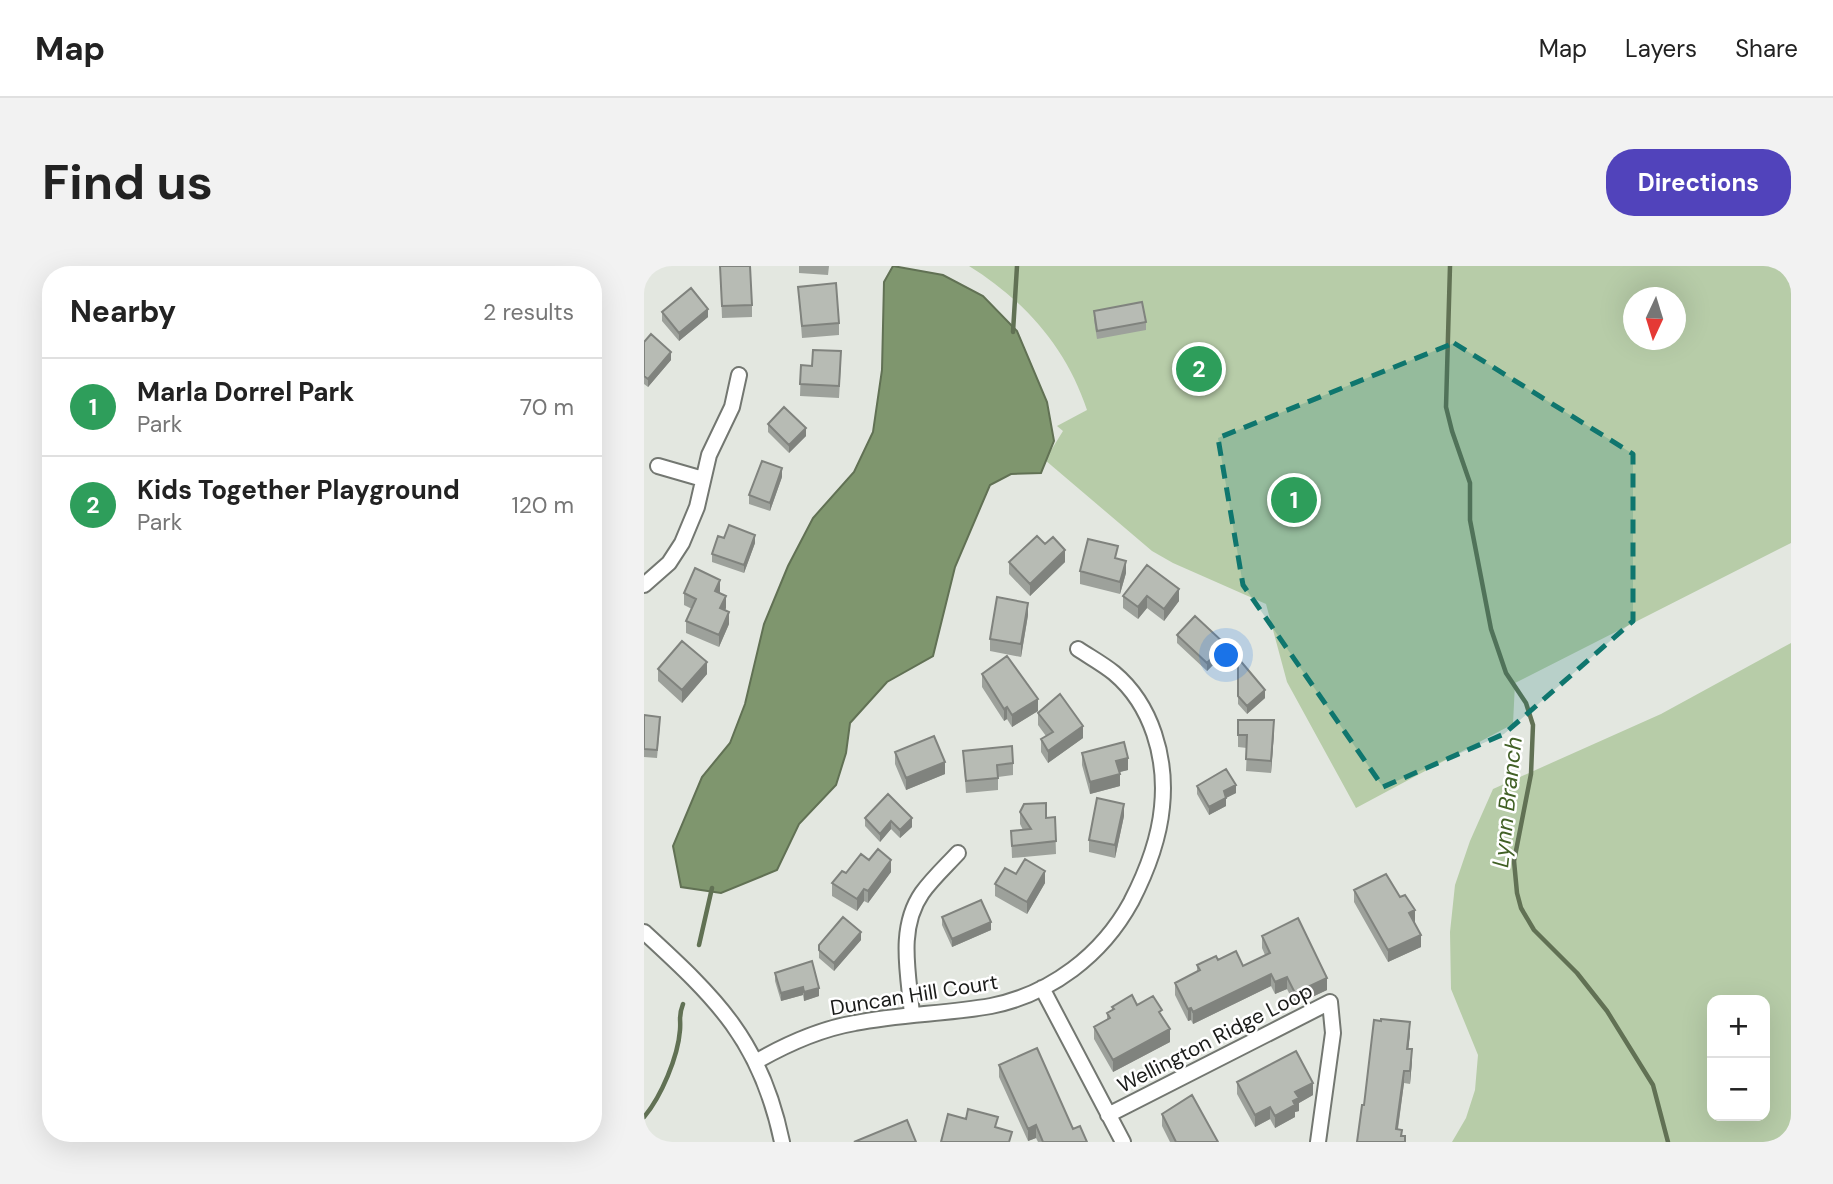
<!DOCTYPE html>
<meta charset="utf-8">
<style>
:root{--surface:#fff;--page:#f2f2f2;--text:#222;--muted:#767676;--line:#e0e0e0;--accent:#5143bb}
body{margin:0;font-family:"DM Sans",sans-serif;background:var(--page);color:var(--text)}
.controls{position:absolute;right:21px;bottom:21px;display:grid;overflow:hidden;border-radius:14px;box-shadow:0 7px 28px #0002}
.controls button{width:63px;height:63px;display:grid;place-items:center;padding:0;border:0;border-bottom:2px solid var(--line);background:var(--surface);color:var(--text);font:35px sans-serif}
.compass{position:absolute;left:979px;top:21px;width:63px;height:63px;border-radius:50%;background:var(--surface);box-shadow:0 7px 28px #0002;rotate:184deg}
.you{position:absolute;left:583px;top:390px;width:24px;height:24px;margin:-18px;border:5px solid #fff;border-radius:50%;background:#1a73e8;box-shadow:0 0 0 10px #1a73e833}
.badge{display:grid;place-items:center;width:46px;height:46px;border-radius:50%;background:var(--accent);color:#fff;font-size:23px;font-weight:700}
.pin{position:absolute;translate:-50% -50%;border:4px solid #fff;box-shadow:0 2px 7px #0006}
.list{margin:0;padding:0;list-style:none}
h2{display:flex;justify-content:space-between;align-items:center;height:91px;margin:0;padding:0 28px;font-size:30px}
h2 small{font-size:23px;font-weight:400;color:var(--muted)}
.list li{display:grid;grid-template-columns:46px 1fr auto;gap:21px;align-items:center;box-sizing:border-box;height:98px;padding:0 28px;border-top:2px solid var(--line)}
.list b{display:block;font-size:26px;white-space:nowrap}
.list p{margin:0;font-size:23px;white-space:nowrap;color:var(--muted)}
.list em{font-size:23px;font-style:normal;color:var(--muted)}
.map{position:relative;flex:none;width:1147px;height:876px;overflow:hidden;border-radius:28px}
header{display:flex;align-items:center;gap:42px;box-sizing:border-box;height:98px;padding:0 35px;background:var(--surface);border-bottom:2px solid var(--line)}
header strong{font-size:33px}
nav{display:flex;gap:38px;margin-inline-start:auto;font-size:24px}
.intro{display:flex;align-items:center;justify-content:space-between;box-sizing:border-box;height:168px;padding:0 42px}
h1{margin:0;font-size:49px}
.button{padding:18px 32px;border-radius:28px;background:var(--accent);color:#fff;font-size:24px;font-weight:700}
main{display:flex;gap:42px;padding:0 42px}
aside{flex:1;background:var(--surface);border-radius:28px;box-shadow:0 7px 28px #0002}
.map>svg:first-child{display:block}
.green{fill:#b7cca8;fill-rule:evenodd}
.water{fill:#7f966e;stroke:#617154;stroke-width:2}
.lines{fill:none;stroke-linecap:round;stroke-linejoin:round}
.stream{stroke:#617154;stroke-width:4.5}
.street-casing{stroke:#737771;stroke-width:18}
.street{stroke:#fff;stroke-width:14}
.wall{fill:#9da19b}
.shaded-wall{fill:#80837e}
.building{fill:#b7bbb4;stroke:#80837e;stroke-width:2}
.marked{fill:#0f766e;fill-opacity:0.2;stroke:#0f766e;stroke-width:5;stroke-dasharray:14 9;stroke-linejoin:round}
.labels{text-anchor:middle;stroke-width:5;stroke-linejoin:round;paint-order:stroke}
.street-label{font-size:21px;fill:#1a1b19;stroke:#fff}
.water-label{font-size:23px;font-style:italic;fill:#416025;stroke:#fff}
</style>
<header>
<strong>Map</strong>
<nav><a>Map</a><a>Layers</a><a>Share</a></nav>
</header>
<div class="intro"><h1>Find us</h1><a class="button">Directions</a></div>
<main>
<aside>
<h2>Nearby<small>2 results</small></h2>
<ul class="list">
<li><span class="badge" style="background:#2e9e5b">1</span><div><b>Marla Dorrel Park</b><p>Park</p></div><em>70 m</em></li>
<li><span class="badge" style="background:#2e9e5b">2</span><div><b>Kids Together Playground</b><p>Park</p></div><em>120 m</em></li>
</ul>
</aside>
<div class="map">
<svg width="1147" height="876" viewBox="0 0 1147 876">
<rect width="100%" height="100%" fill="#e3e7e0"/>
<!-- green -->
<path class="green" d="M325 0H1147V277L871 417 869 458 712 542 643 416 622 338 529 297 508 285 401 194 419 165 413 160 443 144C422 81 381 35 325 0ZM989 32H1031V74H989Z
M1147 377V876H808L822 852 831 824 834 789 807 723 806 666 811 619 826 575 849 523 1017 448ZM1121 734V850H1068V734Z"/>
<!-- water -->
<path class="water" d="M249 0 299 9 339 30 373 65 403 136 410 175 397 207 367 208 346 219 311 301 289 390 243 416 206 457 202 487 192 519 155 558 133 604 77 627 37 621 29 580 58 511 86 477 101 438 120 358 144 300 169 252 210 206 229 166 238 104 240 16Z"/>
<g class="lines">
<!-- stream -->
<path class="stream" d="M806 0 802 141 808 165 826 217V254L847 363 862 407 882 437 889 459 887 508 870 595 873 627 877 642 890 664 933 707 963 745 1009 819 1024 876
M369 66 373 0
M55 679 68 622
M0 851C17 831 34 791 36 764 37 752 34 751 39 738"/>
<!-- street casing -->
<g class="street-casing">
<path id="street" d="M14 200 59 213
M0 319 25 297 38 277 53 241 65 189 88 141 95 109
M0 666C73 733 117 775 138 876
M398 722 479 876
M268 749C265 709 253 663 278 627 288 613 302 600 314 587
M113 795C143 778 176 763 211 757 256 748 302 748 347 740 407 728 458 689 487 636 502 607 515 573 518 541 523 492 508 439 470 407 459 398 446 391 434 383
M464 849 686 736 689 767 674 876"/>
</g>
<!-- street -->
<use href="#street" class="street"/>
</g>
<!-- wall -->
<path class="wall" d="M76 0 108 39V51L78 52Z
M155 0H185L184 9 155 7Z
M154 21 195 57V69L158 72Z
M450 45 502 56V64L453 73 450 54Z
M18 46 64 51 35 75 18 55Z
M0 76 27 94 4 121 0 118Z
M197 97 195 132 156 130 157 99 168 100Z
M124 158 162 170 145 187 124 166Z
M138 211 126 245 105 238V229Z
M80 272 111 277 100 307 68 296V288Z
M401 278 421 296 386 330 365 308V296Z
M474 293 482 307 476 328 436 318V305Z
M503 299 535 335 520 355 503 342 494 353 479 342V330Z
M76 326 82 342 81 345 85 358 75 381 42 367V355L48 343 40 339V327Z
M384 349 377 391 346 385V373Z
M533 369 581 387 563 405 533 377Z
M594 392 621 432 603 448 594 438Z
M14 403 63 408 38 437 14 415Z
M338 408 394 445 368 461 363 453 360 455 338 421Z
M394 447 439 472 404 497 397 486V473L402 470 394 459Z
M0 449 16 459 13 492 0 491Z
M594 454 630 466 627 507 602 505 603 482 594 481Z
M319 485 369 497V509L354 511V524L322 527Z
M251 486 301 508 262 524 251 498Z
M438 487 484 504 475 506 476 520 446 528 438 499Z
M553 520 592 527 582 532V540L565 549 553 528Z
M244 528 268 561 256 572 247 563 236 576 221 560V552Z
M376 546 402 552 411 551 412 588 368 592 367 565 379 564 376 558Z
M480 550 471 592 445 586V574Z
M225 594 247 606 224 637 220 635 213 645 188 630V617L202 607Z
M372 608 401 617 383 648 351 630V618Z
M710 624 771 657 777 681 744 696 710 636Z
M298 651 347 664 308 681 298 659Z
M618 670 683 724 651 739 643 723 631 728 627 720 549 758 547 754 544 755 531 729V717L553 706V699L574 694 599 700 621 689 618 682Z
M217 674 190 705 175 692V679Z
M131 707 175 730 160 735 159 729 137 735 131 715Z
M493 739 518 750 526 776 469 806 450 773V761L463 753V747L468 744V741Z
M766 768 764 783 768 795 766 818 760 817 754 863 761 876 720 839Z
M355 799 429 863 443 876H394L392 872 384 875 355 811Z
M593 816 669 829 655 837V845L651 846V851L631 862 626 853 611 861 593 828Z
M518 848 574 876H526L518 860Z"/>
<!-- shaded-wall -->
<path class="shaded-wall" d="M64 43V51L35 75V67Z
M27 86V94L4 121V113Z
M162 162V170L145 187V179Z
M138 202V211L126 245V237Z
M111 269V277L100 307V299Z
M421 284V296L386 330V318Z
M482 295V307L476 328V316Z
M76 314V326L71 337V325Z
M535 323V335L520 355V343Z
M82 330V342L76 354V342Z
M503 330V342L494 353V341Z
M384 337V349L377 391V378Z
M85 346V358L75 381V369Z
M581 378V387L563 405V397Z
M63 396V408L38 437V424Z
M621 424V432L603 448V440Z
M394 433V445L368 461V449Z
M363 441V453L360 455V443Z
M630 454V466L627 507V495Z
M439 460V472L404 497V485Z
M484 492V504L472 507V495Z
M301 496V508L262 524V512Z
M476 508V520L446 528V516Z
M592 519V527L582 532V540L565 549V541L580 525Z
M480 538V550L471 592V579Z
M268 552V561L256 572V564Z
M247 555V563L236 576V568Z
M247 594V606L224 637V625Z
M401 605V617L383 648V636Z
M220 623V635L213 645V633Z
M771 644V657L765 659V647Z
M347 656V664L308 681V673Z
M217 666V674L190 705V697Z
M777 669V681L744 696V684Z
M627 708V720L549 758V746Z
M643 711V723L631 728V716Z
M683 712V724L651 739V727Z
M159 721V729L137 735V727Z
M175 722V730L160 735V726Z
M547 742V754L544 755V743Z
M766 756V768L763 795V783Z
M526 763V776L469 806V794Z
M768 783V795L766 818V805Z
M760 805V817L752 875V863Z
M669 817V829L655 837V845L651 846V851L631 862V850L651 826Z
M626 841V853L611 861V849Z
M392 859V872L384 875V863Z"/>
<!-- building -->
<path class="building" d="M76 0H106L108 39 78 40Z
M192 17 195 57 158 60 154 21Z
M47 22 64 43 35 67 18 46Z
M498 36 502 56 453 65 450 45Z
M7 68 27 86 4 113 0 110V76Z
M169 84 197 85 195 120 156 118 157 99 168 100Z
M140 141 162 162 145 179 124 158Z
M118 195 138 202 126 237 105 229Z
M85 259 111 269 100 299 68 288 74 270 80 272Z
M393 270 401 278 409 271 421 284 386 318 365 296Z
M444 273 474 280 471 292 482 295 476 316 436 305Z
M503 299 535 323 520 343 503 330 494 341 479 330Z
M51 302 76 314 71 325 82 330 76 342 85 346 75 369 42 355 52 333 40 327Z
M353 331 384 337 377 378 346 373Z
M551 350 581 378 563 397 533 369Z
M38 375 63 396 38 424 14 403Z
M363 390 394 433 368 449 363 441 360 443 338 408Z
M594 392 621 424 603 440 594 430Z
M416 428 439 460 404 485 397 473 409 466 394 447Z
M0 449 16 451 13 484 0 483Z
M594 454H630L627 495 602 493 603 469H594Z
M290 470 301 496 262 512 251 486Z
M480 476 484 492 472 495 476 508 446 516 438 487Z
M368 480 369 497 353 499 354 512 322 515 319 485Z
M582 503 592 519 580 525 582 532 565 541 553 520Z
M244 528 268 552 256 564 247 555 236 568 221 552Z
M453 532 480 538 471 579 445 574Z
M402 537V552L411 551 412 575 368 580 367 565 387 563 376 546 380 538Z
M234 583 247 594 224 625 220 623 213 633 188 617 198 605 202 607 217 588 225 594Z
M381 593 401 605 383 636 351 618 361 602 372 608Z
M742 608 756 631 761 629 771 644 765 647 777 669 744 684 710 624Z
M337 634 347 656 308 673 298 651Z
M199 651 217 666 190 697 175 684V679Z
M654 652 683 712 651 727 643 711 631 716 627 708 549 746 547 742 544 743 531 717 556 704 553 699 572 690 574 694 592 685 599 700 626 687 618 670Z
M168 695 175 722 160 726 159 721 137 727 131 707Z
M488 729 493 739 509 730 518 744 515 746 526 763 469 794 450 761 466 752 463 747 470 743 468 741Z
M737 753 766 756 763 783H768L766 805H760L752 863 758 864 757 870H761V876H713L718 839H720L730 754 737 755Z
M393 782 429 863 436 860 443 876H399L392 859 384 863 355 799Z
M652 785 669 817 651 826 655 832 649 835 651 839 631 850 626 841 611 849 593 816Z
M548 829 574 876H532L518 848Z
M324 843 354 851 351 861 368 866 365 876H297L304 848 322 853Z
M263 854 272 876H210Z"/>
<!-- marked area -->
<path class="marked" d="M810 77 989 188V355L860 468 739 521 599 319 574 172Z"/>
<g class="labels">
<!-- street labels -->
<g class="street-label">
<text transform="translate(270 729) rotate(-9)" y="7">Duncan Hill Court</text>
<text transform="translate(571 772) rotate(-27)" y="7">Wellington Ridge Loop</text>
</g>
<!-- water labels -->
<g class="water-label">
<text transform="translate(863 536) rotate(-84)" y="8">Lynn Branch</text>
</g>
</g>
</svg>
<div class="controls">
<button>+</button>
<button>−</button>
</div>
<svg class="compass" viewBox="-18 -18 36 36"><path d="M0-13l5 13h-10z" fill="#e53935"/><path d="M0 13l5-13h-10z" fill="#767676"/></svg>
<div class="you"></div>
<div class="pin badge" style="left:650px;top:234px;background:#2e9e5b">1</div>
<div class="pin badge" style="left:555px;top:103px;background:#2e9e5b">2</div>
</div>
</main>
